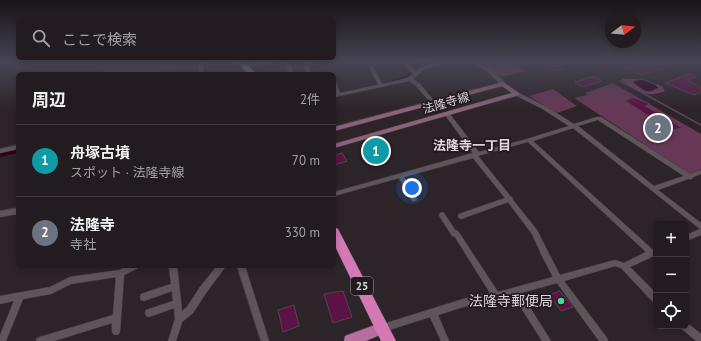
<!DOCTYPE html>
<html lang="ja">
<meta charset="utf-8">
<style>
:root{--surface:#221b1f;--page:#2a2428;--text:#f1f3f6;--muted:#a2a1a4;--line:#3f393d;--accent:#8c9099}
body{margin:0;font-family:"PT Sans","Noto Sans JP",sans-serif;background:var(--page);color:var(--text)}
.controls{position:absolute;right:12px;bottom:12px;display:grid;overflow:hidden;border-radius:6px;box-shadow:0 2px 6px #0003}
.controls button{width:36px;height:36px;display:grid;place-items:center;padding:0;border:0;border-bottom:1px solid var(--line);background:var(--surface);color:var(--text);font:20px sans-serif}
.compass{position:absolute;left:605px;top:12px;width:36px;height:36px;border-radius:50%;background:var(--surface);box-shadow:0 2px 6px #0003;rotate:74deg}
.you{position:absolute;left:412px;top:188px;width:14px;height:14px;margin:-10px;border:3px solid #fff;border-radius:50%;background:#1a73e8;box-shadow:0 0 0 6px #1a73e833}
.badge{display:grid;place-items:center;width:26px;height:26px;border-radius:50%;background:var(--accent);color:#fff;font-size:13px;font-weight:700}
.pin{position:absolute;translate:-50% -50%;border:2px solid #fff;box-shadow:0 1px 4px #0006}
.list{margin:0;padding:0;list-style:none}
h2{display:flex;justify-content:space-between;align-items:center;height:52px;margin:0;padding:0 16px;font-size:17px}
h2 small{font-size:13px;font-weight:400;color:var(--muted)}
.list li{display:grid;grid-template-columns:26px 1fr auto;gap:12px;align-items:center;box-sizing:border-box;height:72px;padding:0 16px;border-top:1px solid var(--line)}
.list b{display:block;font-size:15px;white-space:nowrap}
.list p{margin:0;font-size:13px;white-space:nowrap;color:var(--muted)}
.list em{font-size:13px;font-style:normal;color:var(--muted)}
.icon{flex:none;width:22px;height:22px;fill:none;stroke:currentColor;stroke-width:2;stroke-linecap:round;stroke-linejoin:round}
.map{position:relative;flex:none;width:701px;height:341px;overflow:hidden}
.search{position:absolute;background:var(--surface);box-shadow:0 2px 6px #0003;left:16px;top:16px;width:320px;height:44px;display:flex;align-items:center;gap:10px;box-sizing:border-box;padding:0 14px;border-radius:6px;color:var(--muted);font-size:15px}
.panel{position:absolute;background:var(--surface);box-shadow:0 2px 6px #0003;left:16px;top:72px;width:320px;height:196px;border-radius:6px}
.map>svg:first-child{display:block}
.built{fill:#3b2c35}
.green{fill:#673855}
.forest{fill:#823668}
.water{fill:#2a041f;stroke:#5f4357}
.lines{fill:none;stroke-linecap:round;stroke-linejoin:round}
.stream{stroke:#5f4357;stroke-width:1.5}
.river{fill:#2a041f;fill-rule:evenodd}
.building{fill:#5d1246;stroke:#50464c}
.minor-casing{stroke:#494146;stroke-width:1}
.tertiary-casing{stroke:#494146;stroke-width:1}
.secondary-casing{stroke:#494146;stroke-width:1}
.primary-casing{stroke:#494146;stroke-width:1}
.trunk-casing{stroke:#494146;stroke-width:1}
.minor{fill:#5e545a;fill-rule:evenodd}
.tertiary{fill:#5e545a;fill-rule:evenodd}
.secondary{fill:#8a627b;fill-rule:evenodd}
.primary{fill:#b7709d;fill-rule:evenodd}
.trunk{fill:#d479b3;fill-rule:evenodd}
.poi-dot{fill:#49d49d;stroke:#231a1f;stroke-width:1.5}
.labels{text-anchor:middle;stroke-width:3.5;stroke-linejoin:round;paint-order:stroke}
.shield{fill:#231a1f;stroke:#a49ea1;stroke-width:1}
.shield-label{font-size:11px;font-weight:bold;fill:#dcd6d9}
.street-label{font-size:12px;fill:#dcd6d9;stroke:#231a1f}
.neighbourhood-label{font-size:13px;font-weight:bold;fill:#e3d6dd;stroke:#231a1f}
.near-poi-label{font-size:14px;fill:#dcd6d9;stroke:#231a1f;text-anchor:end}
</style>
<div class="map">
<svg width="701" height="341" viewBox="0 0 701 341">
<rect width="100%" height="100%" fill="#2d2429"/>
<!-- built -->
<path class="built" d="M104 62H194L195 65 150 74H101Z"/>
<!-- green -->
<path class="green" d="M494 62H512L525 71 502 77 482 65Z
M613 83 701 134V169L690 174 574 98 587 95 585 93Z
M553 89 577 106 557 113 529 96Z"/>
<!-- forest -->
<path class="forest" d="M622 79H636L637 80 633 81 640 88 646 92 657 84 662 86 665 91C644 99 640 91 622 80Z"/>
<!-- water -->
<path class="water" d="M642 79 655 84 659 88 650 92C642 91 638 86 633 83V81Z"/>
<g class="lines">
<!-- stream -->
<path class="stream" d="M621 81 701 125"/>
<!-- river -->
<path class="river" d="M431 62H444L415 72 411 70 419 64Z
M408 72H411L415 74 411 80 388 86 384 83 405 76Z
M18 147V153L0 157V149Z"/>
</g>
<!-- building -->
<path class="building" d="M550 62H569V63L559 66 563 69 556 71 541 64Z
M616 62H664L671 65 641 75Z
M690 74 696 77 687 80 701 87V92L694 95 665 83Z
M594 76 602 81 582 87 575 82Z
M633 97 650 104 645 106 662 115 682 128 671 130 625 101Z
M342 153 347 161 334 165V156Z
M343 291 352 317 333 323 324 294Z
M560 291 573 307 561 311 549 295Z
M294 305 299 326 283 332 278 310Z"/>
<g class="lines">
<!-- minor casing -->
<g class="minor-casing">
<path id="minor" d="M198 62H202L204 74H200Z
M266 62H275L273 63 246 67 244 66 246 65Z
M285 62H289L293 73V74H290L289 73Z
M303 62H307L310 71V72H306V71Z
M367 62H371L382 84 408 78 413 74 403 62H407L416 71C423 65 435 62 445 62V63L424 69 413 79 420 84 435 102 433 103H431L416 86 409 81 334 97V95L335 94 334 90V81L336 82 340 93 378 85Z
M698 62H701V64Z
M329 72H333L334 74H329Z
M515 93H519L545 106 574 124 597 117H601L690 174 701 170V174L693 177 692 179H688L658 190 701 223V235L686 241V235L700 229 573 128 533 141 653 250 656 249V255L630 267 656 293V303L653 302 621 268 615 266 564 281 607 338 608 341H599L557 283 521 293 551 341H542L513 295 463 307 438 315 449 341H441L430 317 383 332 380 331 379 328 380 325 383 324 463 299 490 293 455 237 452 236 440 217 439 215 440 213 442 212 444 213 455 230 458 231 498 292 553 277 542 256 532 234 508 202 461 219 459 218 458 216 459 214 505 198 473 158 404 177 417 199 416 201H412L399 178 334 196V192L473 153 445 115V113H449L479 152 527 139 569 126 541 108 515 95ZM598 120 684 176 654 186 578 126ZM528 142 646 252 624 263 615 260 560 275 548 252 537 230 513 200 512 197H511L478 156Z
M18 145V149L0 153V149Z
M18 208V214L0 217V211Z
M127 266H139L138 268 124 275 120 331 119 334 116 335 113 334 112 331V323L54 341H36L37 338 40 337 113 315 116 277 71 284 51 294 23 299 6 341H0V335L14 301 0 304V296L50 287 70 277 119 270Z
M169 266H177L182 311 187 307 200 287 217 266H226L206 293 193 313 182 322 176 341H168L175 319 174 308 149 317 146 316 145 313 146 310 173 301 172 291 144 301 141 300 140 297 141 294 171 284Z
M237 266H245L269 341H261Z
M686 322 701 334V341H696L682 329 681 326H686Z"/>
</g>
<!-- tertiary casing -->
<g class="tertiary-casing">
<path id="tertiary" d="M472 62C485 61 498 75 506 84L505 85H501L488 72Z"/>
</g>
<!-- secondary casing -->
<g class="secondary-casing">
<path id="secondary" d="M503 82 519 93V95L334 148V144L512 93 502 86 334 131V127Z"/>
</g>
<!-- primary casing -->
<g class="primary-casing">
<path id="primary" d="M383 322 387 324 389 328 387 332 366 341H344L345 336Z"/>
</g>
<!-- trunk casing -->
<g class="trunk-casing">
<path id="trunk" d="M237 62H245L256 74H248Z
M334 227 338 229 396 341H381L334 244Z"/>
</g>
<!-- minor -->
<use href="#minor" class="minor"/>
<!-- tertiary -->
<use href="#tertiary" class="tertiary"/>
<!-- secondary -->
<use href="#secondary" class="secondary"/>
<!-- primary -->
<use href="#primary" class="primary"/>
<!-- trunk -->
<use href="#trunk" class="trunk"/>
</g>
<!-- sky -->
<linearGradient id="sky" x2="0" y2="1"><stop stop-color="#191417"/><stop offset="0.57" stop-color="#464554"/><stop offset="1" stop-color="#464554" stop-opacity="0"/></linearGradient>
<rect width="701" height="109" fill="url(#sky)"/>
<!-- markers -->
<circle class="poi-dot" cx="561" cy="301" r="4"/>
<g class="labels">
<!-- shield labels -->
<rect class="shield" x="351" y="277" width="22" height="18" rx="3"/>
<g class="shield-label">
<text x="362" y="290">25</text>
</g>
<!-- street labels -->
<g class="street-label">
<text transform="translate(446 103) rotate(-16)" y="4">法隆寺線</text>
</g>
<!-- neighbourhood labels -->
<g class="neighbourhood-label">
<text x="472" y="150">法隆寺一丁目</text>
</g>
<!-- near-poi labels -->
<g class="near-poi-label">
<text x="553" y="306">法隆寺郵便局</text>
</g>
</g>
</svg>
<div class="controls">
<button>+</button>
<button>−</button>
<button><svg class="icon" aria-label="locate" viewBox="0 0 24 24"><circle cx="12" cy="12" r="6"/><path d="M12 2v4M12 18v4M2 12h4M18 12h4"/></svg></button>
</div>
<svg class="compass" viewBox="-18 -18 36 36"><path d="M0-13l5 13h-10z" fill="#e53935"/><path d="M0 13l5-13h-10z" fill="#a2a1a4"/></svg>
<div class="you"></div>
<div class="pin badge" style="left:376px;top:151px;background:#0f9aa8">1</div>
<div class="pin badge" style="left:658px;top:128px;background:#6b7280">2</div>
<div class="search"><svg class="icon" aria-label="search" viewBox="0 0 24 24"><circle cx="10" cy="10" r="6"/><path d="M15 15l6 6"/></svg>ここで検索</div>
<section class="panel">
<h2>周辺<small>2件</small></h2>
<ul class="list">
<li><span class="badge" style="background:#0f9aa8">1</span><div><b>舟塚古墳</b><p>スポット · 法隆寺線</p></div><em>70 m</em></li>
<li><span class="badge" style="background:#6b7280">2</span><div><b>法隆寺</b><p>寺社</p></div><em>330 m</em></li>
</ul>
</section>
</div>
